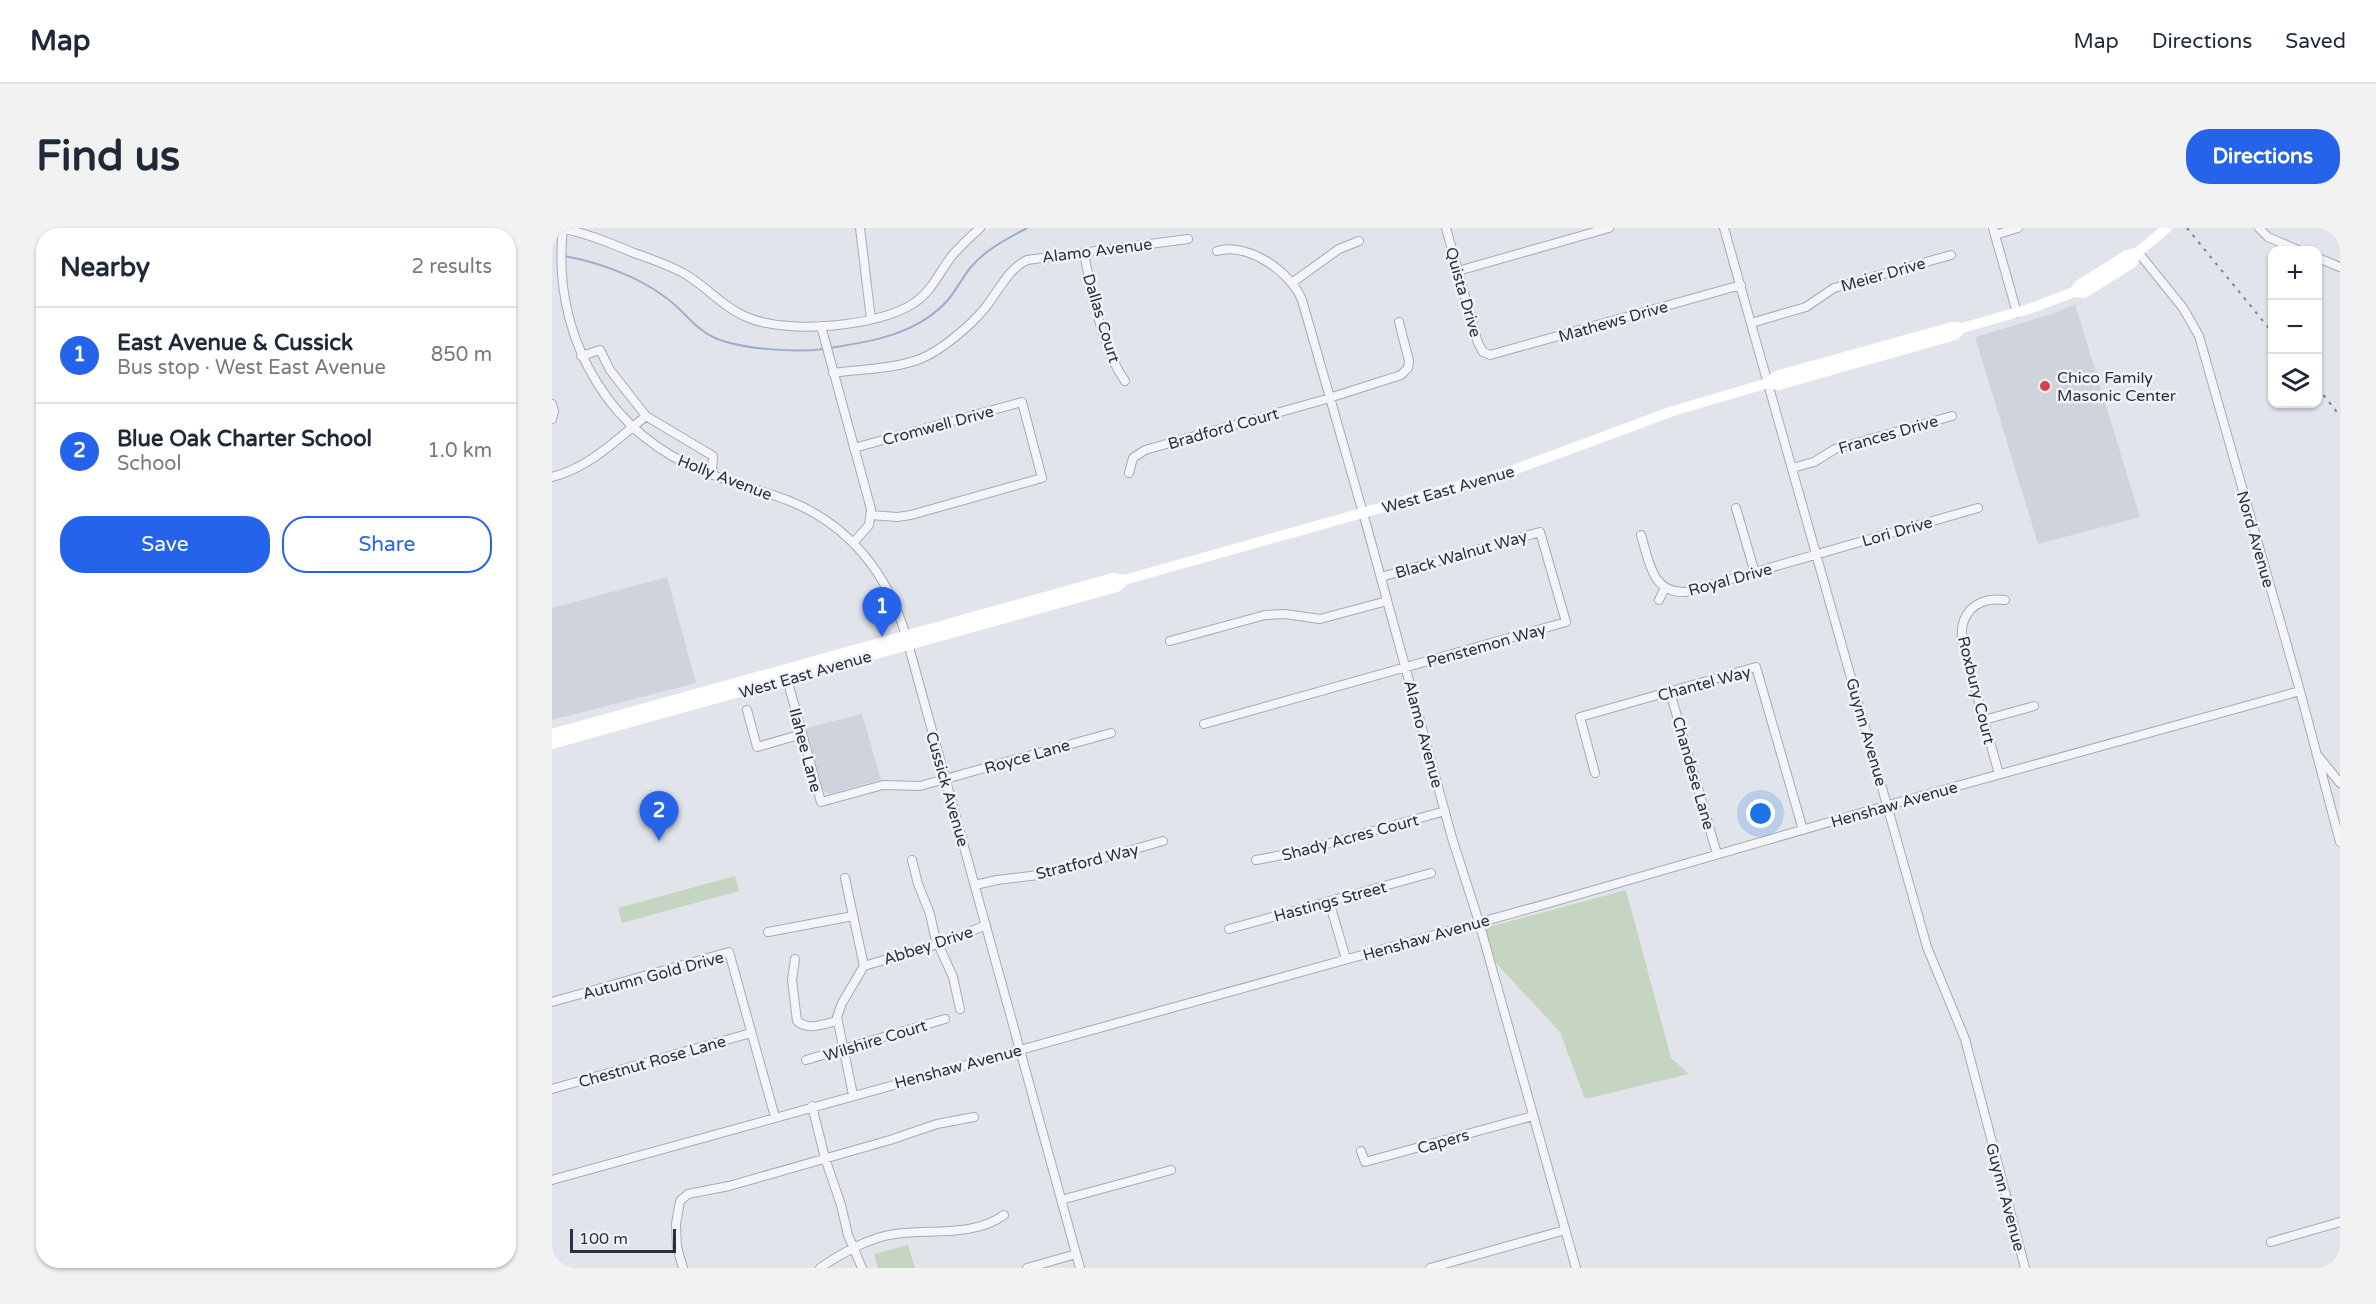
<!DOCTYPE html>
<meta charset="utf-8">
<style>
:root{--surface:#fff;--page:#f2f2f3;--text:#1f2937;--muted:#747a83;--line:#e0e1e3;--accent:#2563eb}
body{margin:0;font-family:"Varela Round",sans-serif;background:var(--page);color:var(--text)}
.controls{position:absolute;right:18px;top:18px;display:grid;overflow:hidden;border-radius:12px;box-shadow:0 2px 4px #0004}
.controls button{width:54px;height:54px;display:grid;place-items:center;padding:0;border:0;border-bottom:2px solid var(--line);background:var(--surface);color:var(--text);font:30px sans-serif}
.scale{position:absolute;left:18px;bottom:15px;width:106px;box-sizing:border-box;padding-left:6px;border:3px solid #293043;border-top:0;font-size:16px;line-height:21px;white-space:nowrap;color:#293043;-webkit-text-stroke:4px #f1f3f7;paint-order:stroke}
.you{position:absolute;left:1209px;top:586px;width:21px;height:21px;margin:-15px;border:4px solid #fff;border-radius:50%;background:#1a73e8;box-shadow:0 0 0 9px #1a73e833}
.badge{display:grid;place-items:center;width:39px;height:39px;border-radius:50%;background:var(--accent);color:#fff;font-size:20px;font-weight:700}
.pin{position:absolute;translate:-50% -50px;filter:drop-shadow(0 2px 3px #0008)}
.pin::after{content:'';position:absolute;top:32px;width:21px;height:18px;background:inherit;clip-path:polygon(0 0,100% 0,50% 100%)}
.list{margin:0;padding:0;list-style:none}
h2{display:flex;justify-content:space-between;align-items:center;height:78px;margin:0;padding:0 24px;font-size:26px}
h2 small{font-size:20px;font-weight:400;color:var(--muted)}
.list li{display:grid;grid-template-columns:39px 1fr auto;gap:18px;align-items:center;box-sizing:border-box;height:96px;padding:0 24px;border-top:2px solid var(--line)}
.list b{display:block;font-size:22px;white-space:nowrap}
.list p{margin:0;font-size:20px;white-space:nowrap;color:var(--muted)}
.list em{font-size:20px;font-style:normal;color:var(--muted)}
.actions{display:flex;gap:12px;padding:18px 24px}
.actions a{flex:1;padding:14px 0;border:2px solid var(--accent);border-radius:24px;text-align:center;font-size:21px;color:var(--accent)}
.actions .main{background:var(--accent);color:#fff}
.icon{flex:none;width:33px;height:33px;fill:none;stroke:currentColor;stroke-width:2;stroke-linecap:round;stroke-linejoin:round}
.map{position:relative;flex:none;width:1788px;height:1040px;overflow:hidden;border-radius:24px}
header{display:flex;align-items:center;gap:36px;box-sizing:border-box;height:84px;padding:0 30px;background:var(--surface);border-bottom:2px solid var(--line)}
header strong{font-size:28px}
nav{display:flex;gap:33px;margin-inline-start:auto;font-size:21px}
.intro{display:flex;align-items:center;justify-content:space-between;box-sizing:border-box;height:144px;padding:0 36px}
h1{margin:0;font-size:42px}
.button{padding:15px 27px;border-radius:24px;background:var(--accent);color:#fff;font-size:21px;font-weight:700}
main{display:flex;gap:36px;padding:0 36px}
aside{flex:1;background:var(--surface);border-radius:24px;box-shadow:0 2px 4px #0004}
.map>svg:first-child{display:block}
.built{fill:#cfd3dc}
.green{fill:#c5d5c2}
.lines{fill:none;stroke-linecap:round;stroke-linejoin:round}
.stream{stroke:#9bafcc;stroke-width:2}
.minor-casing{stroke:#a6aab5;stroke-width:10}
.minor{stroke:#f4f5f8;stroke-width:8}
.secondary{stroke:#fff;stroke-width:10}
.rail{stroke:#7a8295;stroke-width:2;stroke-dasharray:3 6;stroke-linecap:butt}
.poi-dot{fill:#d4424e;stroke:#f1f3f7;stroke-width:2}
.labels{text-anchor:middle;stroke-width:5;stroke-linejoin:round;paint-order:stroke}
.street-label{font-size:16px;fill:#293043;stroke:#f1f3f7}
.poi-label{font-size:16px;fill:#293043;stroke:#f1f3f7;text-anchor:start}
</style>
<header>
<strong>Map</strong>
<nav><a>Map</a><a>Directions</a><a>Saved</a></nav>
</header>
<div class="intro"><h1>Find us</h1><a class="button">Directions</a></div>
<main>
<aside>
<h2>Nearby<small>2 results</small></h2>
<ul class="list">
<li><span class="badge">1</span><div><b>East Avenue &amp; Cussick</b><p>Bus stop · West East Avenue</p></div><em>850 m</em></li>
<li><span class="badge">2</span><div><b>Blue Oak Charter School</b><p>School</p></div><em>1.0 km</em></li>
</ul>
<div class="actions"><a class="main">Save</a><a>Share</a></div>
</aside>
<div class="map">
<svg width="1788" height="1040" viewBox="0 0 1788 1040">
<rect width="100%" height="100%" fill="#e1e4ea"/>
<!-- built -->
<path class="built" d="M1523 76 1588 289 1486 316 1423 109 1504 85Z
M115 349 144 455 0 492V380Z
M310 486 329 552 277 566 269 561 254 500Z"/>
<!-- green -->
<path class="green" d="M183 648 187 663 70 695 66 680Z
M1074 662 1119 830 1137 846 1033 871 1008 804 943 734 933 700Z
M356 1017 363 1040H326L322 1026Z"/>
<g class="lines">
<!-- stream -->
<path class="stream" d="M12 28C46 34 85 48 113 69 131 81 142 101 163 110 189 121 243 125 272 121
M277 120C319 114 365 106 395 73 404 63 410 50 419 39 434 21 455 11 475 0"/>
<!-- minor casing -->
<g class="minor-casing">
<path id="minor" d="M9 0C34 5 58 15 82 25 99 31 117 37 133 46 155 59 173 81 197 90 236 106 327 99 362 75 379 64 387 45 399 29 408 18 418 9 428 0
M11 0C0 98 47 194 137 237 168 252 203 260 235 272 297 296 336 346 354 408L528 1040
M308 0 319 91
M894 0 926 115 931 124 938 127 1189 57
M1172 0 1375 719 1413 811 1473 1040
M1441 0 1465 85
M1707 0 1716 9 1746 22
M1443 7 1466 0
M665 23C696 14 739 44 750 72L815 299 900 610 927 694 1024 1040
M1586 24 1631 80 1647 108 1748 463 1788 614
M532 25C539 63 551 122 573 153
M1766 30 1788 39
M906 43 1057 0
M741 54 787 21 807 13
M1199 95 1254 79 1282 60 1399 27
M269 98 319 281 317 297 302 314
M29 128 48 122 58 142 94 188 161 228 160 246
M281 145C309 141 342 141 368 131 389 123 418 98 433 80 446 64 456 41 475 32L636 11
M0 176 2 183 0 191
M302 220 470 174 490 250 359 287 345 289 319 287
M1240 240 1262 234 1283 221 1400 188
M577 245 581 230 593 222 771 172 849 147 856 140 857 133 847 94
M0 249C38 239 64 212 94 188
M1184 280 1203 345
M1089 307C1097 333 1100 366 1134 364L1426 280
M1107 372 1113 360
M618 413 713 387 733 386 768 391 835 373
M235 451 269 574 331 557 368 558 559 505
M1118 464 1165 626
M195 482 205 519 250 506
M1432 492 1482 478
M652 496 1014 394 988 304 829 349
M1767 529 1788 555
M1043 545 1028 489 1204 439 1251 602
M1447 546 1411 417C1405 387 1423 368 1453 372
M360 632 366 656 378 686 383 709 401 749 408 781
M704 632 746 624 893 583
M293 650 312 738
M423 657 445 652 495 646 611 613
M777 673 794 731
M677 701 879 645
M216 704 301 688
M243 731 240 752 245 793C256 803 272 796 285 793
M0 774 177 724 223 889
M254 832 393 791
M0 861 199 805
M301 867 285 789 290 775 312 738 396 713 434 697
M260 878 273 930 289 977 296 1007 310 1040
M809 923 813 934 981 888
M0 952 1001 674 1326 580 1748 463
M509 972 619 942
M1719 1014 1788 994
M131 1040 125 1019 124 996 128 973 136 966 177 958 338 912 385 896 422 889
M268 1040C288 1026 318 1009 343 1006 378 1001 422 1009 452 987
M475 1040 524 1026
M878 1040 1013 1002"/>
</g>
<!-- minor -->
<use href="#minor" class="minor"/>
<!-- secondary -->
<path class="secondary" d="M1522 64 1527 57 1575 27 1586 24
M1216 155 1224 148 1400 99 1410 100 1477 81 1522 64 1532 65 1580 35 1586 24 1615 0
M0 506 561 350 572 352 956 244 1121 183 1216 155 1227 157 1403 107 1410 100
M0 516 565 359 572 352"/>
<!-- rail -->
<path class="rail" d="M1635 0 1720 104
M1766 160 1788 188"/>
</g>
<!-- markers -->
<circle class="poi-dot" cx="1493" cy="158" r="6"/>
<g class="labels">
<!-- street labels -->
<g class="street-label">
<text transform="translate(545 22) rotate(-7)" y="6">Alamo Avenue</text>
<text transform="translate(1331 46) rotate(-16)" y="6">Meier Drive</text>
<text transform="translate(912 64) rotate(74)" y="6">Quista Drive</text>
<text transform="translate(550 90) rotate(73)" y="6">Dallas Court</text>
<text transform="translate(1061 93) rotate(-16)" y="6">Mathews Drive</text>
<text transform="translate(386 197) rotate(-15)" y="6">Cromwell Drive</text>
<text transform="translate(671 200) rotate(-16)" y="6">Bradford Court</text>
<text transform="translate(1336 206) rotate(-16)" y="6">Frances Drive</text>
<text transform="translate(173 249) rotate(21)" y="6">Holly Avenue</text>
<text transform="translate(896 261) rotate(-16)" y="6">West East Avenue</text>
<text transform="translate(1345 303) rotate(-16)" y="6">Lori Drive</text>
<text transform="translate(1704 311) rotate(74)" y="6">Nord Avenue</text>
<text transform="translate(909 326) rotate(-16)" y="6">Black Walnut Way</text>
<text transform="translate(1178 351) rotate(-15)" y="6">Royal Drive</text>
<text transform="translate(934 417) rotate(-16)" y="6">Penstemon Way</text>
<text transform="translate(253 446) rotate(-16)" y="6">West East Avenue</text>
<text transform="translate(1152 455) rotate(-15)" y="6">Chantel Way</text>
<text transform="translate(1425 462) rotate(76)" y="6">Roxbury Court</text>
<text transform="translate(1315 504) rotate(74)" y="6">Guynn Avenue</text>
<text transform="translate(872 506) rotate(75)" y="6">Alamo Avenue</text>
<text transform="translate(254 522) rotate(75)" y="6">Ilahee Lane</text>
<text transform="translate(475 528) rotate(-16)" y="6">Royce Lane</text>
<text transform="translate(1142 545) rotate(74)" y="6">Chandese Lane</text>
<text transform="translate(396 561) rotate(74)" y="6">Cussick Avenue</text>
<text transform="translate(1342 576) rotate(-16)" y="6">Henshaw Avenue</text>
<text transform="translate(798 609) rotate(-15)" y="6">Shady Acres Court</text>
<text transform="translate(535 633) rotate(-14)" y="6">Stratford Way</text>
<text transform="translate(778 673) rotate(-15)" y="6">Hastings Street</text>
<text transform="translate(874 709) rotate(-16)" y="6">Henshaw Avenue</text>
<text transform="translate(376 717) rotate(-18)" y="6">Abbey Drive</text>
<text transform="translate(101 747) rotate(-15)" y="6">Autumn Gold Drive</text>
<text transform="translate(323 812) rotate(-17)" y="6">Wilshire Court</text>
<text transform="translate(100 833) rotate(-16)" y="6">Chestnut Rose Lane</text>
<text transform="translate(406 838) rotate(-15)" y="6">Henshaw Avenue</text>
<text transform="translate(891 913) rotate(-16)" y="6">Capers</text>
<text transform="translate(1454 969) rotate(75)" y="6">Guynn Avenue</text>
</g>
<!-- poi labels -->
<g class="poi-label">
<text x="1505" y="155">Chico Family<tspan x="1505" dy="18">Masonic Center</tspan></text>
</g>
</g>
</svg>
<div class="controls">
<button>+</button>
<button>−</button>
<button><svg class="icon" aria-label="layers" viewBox="0 0 24 24"><path d="M12 4l9 5-9 5-9-5zM3 14l9 5 9-5"/></svg></button>
</div>
<div class="scale">100 m</div>
<div class="you"></div>
<div class="pin badge" style="left:330px;top:409px">1</div>
<div class="pin badge" style="left:107px;top:613px">2</div>
</div>
</main>
